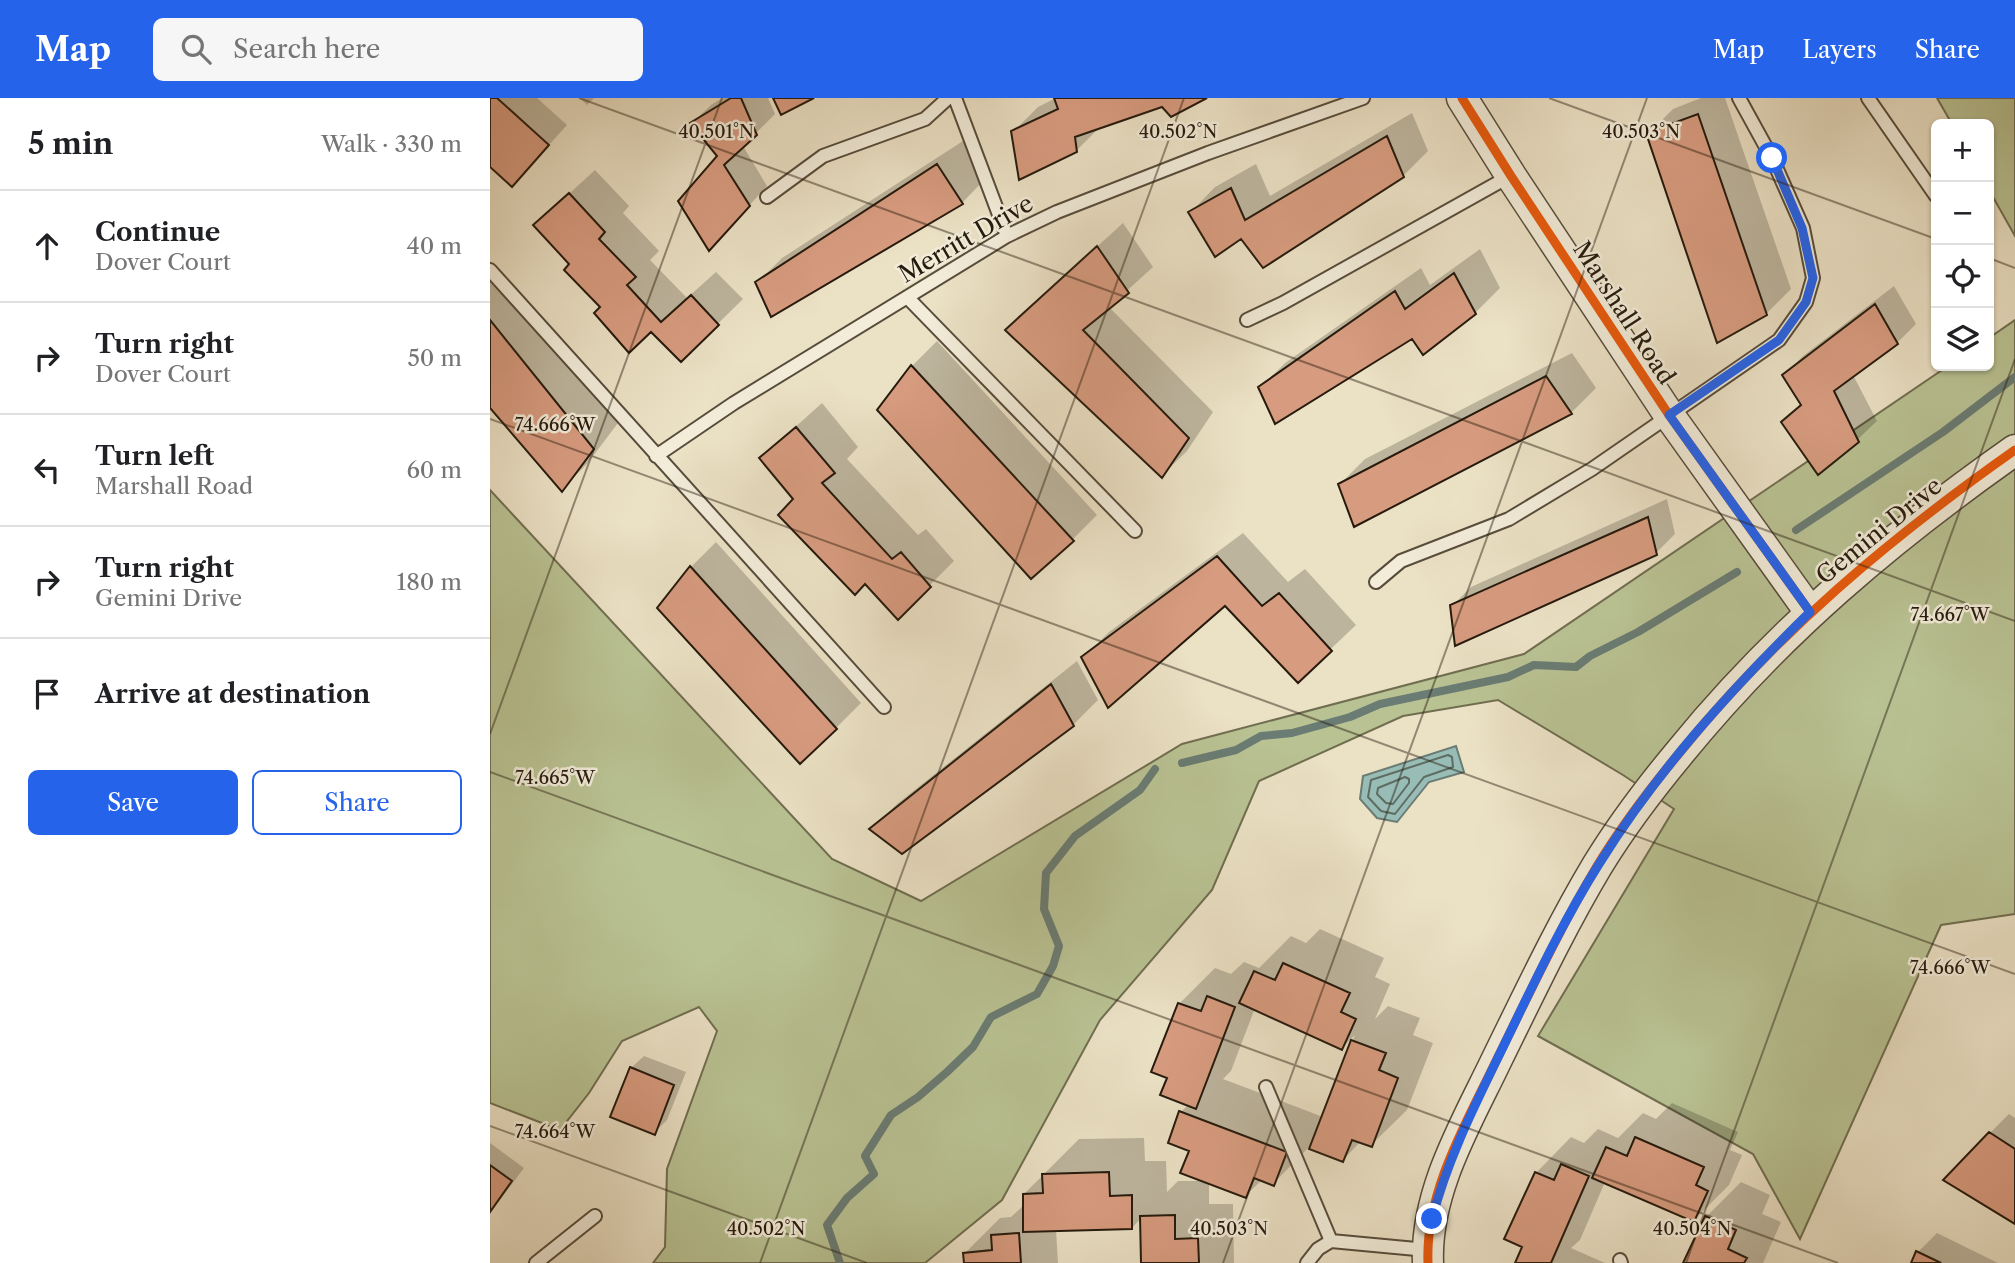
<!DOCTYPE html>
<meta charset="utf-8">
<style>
:root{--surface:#fff;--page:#f6f6f6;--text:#202124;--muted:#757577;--line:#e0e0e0;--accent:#2563eb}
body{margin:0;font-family:"Libre Caslon Text",serif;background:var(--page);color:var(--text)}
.controls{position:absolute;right:21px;top:21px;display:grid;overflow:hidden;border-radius:10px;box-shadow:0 2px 5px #0004}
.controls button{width:63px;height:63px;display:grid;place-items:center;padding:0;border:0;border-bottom:2px solid var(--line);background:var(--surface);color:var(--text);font:35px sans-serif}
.stop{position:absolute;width:21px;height:21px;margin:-16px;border:5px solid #2563eb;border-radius:50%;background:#fff}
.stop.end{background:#2563eb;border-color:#fff;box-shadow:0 2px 7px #0008}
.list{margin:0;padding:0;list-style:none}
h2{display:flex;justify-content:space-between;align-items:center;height:91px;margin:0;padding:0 28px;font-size:30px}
h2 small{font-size:23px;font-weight:400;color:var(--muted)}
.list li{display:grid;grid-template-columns:46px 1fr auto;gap:21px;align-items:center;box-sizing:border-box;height:112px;padding:0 28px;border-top:2px solid var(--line)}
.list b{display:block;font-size:26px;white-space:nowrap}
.list p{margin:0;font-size:23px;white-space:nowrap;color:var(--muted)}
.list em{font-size:23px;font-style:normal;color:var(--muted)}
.actions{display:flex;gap:14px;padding:21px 28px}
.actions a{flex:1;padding:16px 0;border:2px solid var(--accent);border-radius:10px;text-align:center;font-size:24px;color:var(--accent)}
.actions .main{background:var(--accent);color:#fff}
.icon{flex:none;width:38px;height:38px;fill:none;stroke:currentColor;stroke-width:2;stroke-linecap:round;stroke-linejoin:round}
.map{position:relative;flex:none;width:1525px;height:1165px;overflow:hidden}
header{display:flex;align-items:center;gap:42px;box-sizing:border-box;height:98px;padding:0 35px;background:var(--accent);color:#fff}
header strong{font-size:33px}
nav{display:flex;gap:38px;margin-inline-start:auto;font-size:24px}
.search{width:490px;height:63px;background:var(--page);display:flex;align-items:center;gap:18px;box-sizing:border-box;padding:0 24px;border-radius:10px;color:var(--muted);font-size:26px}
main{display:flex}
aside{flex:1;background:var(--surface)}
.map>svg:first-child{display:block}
.green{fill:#b9c293;stroke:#706e50;stroke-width:2}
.water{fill:#98bdb7;stroke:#6a7c73;stroke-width:2}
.shadow{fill:#0003;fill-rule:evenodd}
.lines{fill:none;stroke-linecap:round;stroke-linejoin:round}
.shore{stroke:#5f6c62;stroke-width:2}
.stream{stroke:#6a7c73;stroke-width:8}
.building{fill:#d79b7f;stroke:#261a0d;stroke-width:2}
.service-casing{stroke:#574c3b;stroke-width:16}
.tertiary-casing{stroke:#574c3b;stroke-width:33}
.service{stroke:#f2ecd9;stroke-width:12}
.tertiary{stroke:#f2ecd9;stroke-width:30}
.cycleway-casing{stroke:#f2ecd9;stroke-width:13}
.cycleway{stroke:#e8590c;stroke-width:9}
.route{stroke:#2563eb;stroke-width:9}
.ticks{fill:none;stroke:#261a0d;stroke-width:2;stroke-opacity:0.45}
.labels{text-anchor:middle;stroke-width:5;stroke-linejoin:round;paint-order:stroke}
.street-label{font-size:24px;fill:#261a0d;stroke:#f2ecd9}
.ticks-label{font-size:18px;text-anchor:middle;fill:#261a0d;stroke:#f2ecd9;stroke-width:5;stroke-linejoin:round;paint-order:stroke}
</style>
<header>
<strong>Map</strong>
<div class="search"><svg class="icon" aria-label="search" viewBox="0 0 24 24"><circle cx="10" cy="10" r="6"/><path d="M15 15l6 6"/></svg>Search here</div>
<nav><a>Map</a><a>Layers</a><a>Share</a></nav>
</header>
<main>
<aside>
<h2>5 min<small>Walk · 330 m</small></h2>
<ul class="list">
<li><svg class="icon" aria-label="ahead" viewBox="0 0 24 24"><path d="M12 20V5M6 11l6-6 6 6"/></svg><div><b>Continue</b><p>Dover Court</p></div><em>40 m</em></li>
<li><svg class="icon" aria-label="right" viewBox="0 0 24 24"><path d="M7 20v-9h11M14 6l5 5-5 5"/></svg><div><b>Turn right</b><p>Dover Court</p></div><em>50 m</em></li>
<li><svg class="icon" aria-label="left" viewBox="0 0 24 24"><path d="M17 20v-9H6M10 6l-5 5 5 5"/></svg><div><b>Turn left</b><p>Marshall Road</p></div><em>60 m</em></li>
<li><svg class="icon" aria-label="right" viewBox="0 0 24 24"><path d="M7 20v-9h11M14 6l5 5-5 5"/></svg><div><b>Turn right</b><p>Gemini Drive</p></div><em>180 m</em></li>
<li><svg class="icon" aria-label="arrive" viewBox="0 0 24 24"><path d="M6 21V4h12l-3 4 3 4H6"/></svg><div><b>Arrive at destination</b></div></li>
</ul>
<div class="actions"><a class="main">Save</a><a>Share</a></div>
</aside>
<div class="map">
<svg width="1525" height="1165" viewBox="0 0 1525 1165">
<rect width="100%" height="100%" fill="#ebe1c5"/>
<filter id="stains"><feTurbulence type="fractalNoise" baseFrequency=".00286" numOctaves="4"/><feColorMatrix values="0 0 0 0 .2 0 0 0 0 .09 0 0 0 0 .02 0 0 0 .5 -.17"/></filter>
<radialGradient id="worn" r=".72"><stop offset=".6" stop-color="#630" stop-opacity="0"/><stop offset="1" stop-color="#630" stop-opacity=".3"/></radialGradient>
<!-- green -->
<path class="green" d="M1447 0H1525V138L1499 92V26H1462Z
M1525 222V816L1451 827 1310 1141 1263 1056 1048 938 1184 711 1133 677 1008 602 913 618 769 683 722 792 610 922 512 1102 435 1165H163L175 1149 177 1071 227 933 209 909 132 943 99 995 70 1032 0 1005V392L342 761 431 803 692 646 1034 556 1458 268H1499V240Z"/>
<!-- water -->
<path class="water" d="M966 648 974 674 939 684 907 724 887 720 870 701 873 678Z"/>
<!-- shadow -->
<path class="shadow" d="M0 0H47L77 27 40 68 0 67Z
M90 0H104L97 7Z
M232 0H278L285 16 253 48 277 88 237 132 229 58 202 25 221 7Z
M566 0H713L673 7 611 28 586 53 523 34 548 9Z
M1211 0H1235L1301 191 1276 216 1158 36 1183 11Z
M922 15 938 53 913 78 752 139 701 114 725 89 766 66 780 98Z
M473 43 496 80 472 105 267 185 292 160Z
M105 72 139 108 133 115 169 153 160 162 197 200 226 174 253 201 191 262 161 231 112 209 82 166 45 127Z
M633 125 663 169 619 209 723 314 697 353 672 377 542 208Z
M990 151 1010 190 985 215 770 290 795 265 931 170 940 187Z
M0 167 128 325 97 366 72 391 0 308Z
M1404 188 1426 226 1407 245 1363 277 1387 323 1367 342 1293 324 1312 305 1294 277 1313 258Z
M447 243 607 417 582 442 389 312 422 268Z
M1082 255 1106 290 1081 315 850 386 875 361Z
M332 305 368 349 357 361 428 437 436 431 464 463 408 519 271 360Z
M1177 401 1185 436 1166 455 962 508 981 489Z
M753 435 798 484 815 471 866 527 808 582 735 506 594 559 619 534Z
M226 444 371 605 346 630 170 509 201 469Z
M587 563 608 602 583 627 382 731 407 706Z
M830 831 894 860 885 879 900 886 885 921 898 908 930 920 923 937 943 945 917 1012 881 1047 871 1043 853 1062 819 1049 783 1086 772 1082 755 1098 719 1085V1106H743L744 1165H653L652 1119 642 1130 566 1132 568 1165H475V1155L510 1120 521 1119 535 1106 534 1096 589 1041 654 1040 655 1063H676L677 1094 688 1083H714L701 1052 691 1014 699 1006 679 979 689 906 725 870 741 876 754 864 769 870 801 838 816 845ZM765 910 852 950 865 937 833 1019 733 981 741 973Z
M154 958 196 974 177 1022 164 1035 141 970Z
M1182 1005 1248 1034 1240 1052 1252 1057 1239 1087 1204 1122 1115 1084 1090 1142 1081 1150 1115 1165H1028L1034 1148 1046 1075 1081 1039 1094 1045 1108 1031 1128 1040 1153 1015 1166 1021Z
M1519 1016 1525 1020V1124L1500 1035Z
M0 1045 34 1070 0 1115Z
M1251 1084 1280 1097 1272 1116 1291 1124 1273 1165H1195L1216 1119Z
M1447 1135 1508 1165H1423L1428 1154Z"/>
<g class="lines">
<!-- shore -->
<path class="shore" d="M958 657 962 659 963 669 934 679 905 716 891 713 878 699 881 682Z
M915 679 919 681V685L903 706 896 705 887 696 888 690Z"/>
<!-- stream -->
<path class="stream" d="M1306 432 1453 334 1525 279
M692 665 746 652 771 638 802 635 860 619 890 606 1018 579 1044 567 1086 569 1100 558 1148 534 1247 474
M350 1165 337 1127 357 1100 384 1076 375 1058 401 1017 428 999 457 974 483 949 501 919 547 896 563 868 569 848 554 811 556 775 585 738 650 692 665 671"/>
</g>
<!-- building -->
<path class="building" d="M0 0H7L59 47 22 89 0 69Z
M241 0H251L267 37 234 67 260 108 219 153 188 103 227 58 200 25Z
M283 0H324L291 17Z
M564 0H717L681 19 672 9 585 39 587 54 529 82 521 33 568 11Z
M1208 16 1277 217 1227 245 1156 35Z
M897 38 914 79 773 170 751 141 725 159 698 114 741 90 755 122Z
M447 66 473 106 281 219 265 184Z
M79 95 115 134 109 141 146 179 137 187 171 224 201 197 229 227 191 264 161 234 139 255 104 215 110 209 74 172 79 166 43 127Z
M607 148 639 195 593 232 699 340 672 380 515 232Z
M964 175 986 216 933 257 922 241 785 326 768 289 905 193 915 211Z
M1385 206 1408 246 1344 293 1369 344 1328 377 1291 324 1311 307 1292 277Z
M0 222 104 351 72 394 0 310Z
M421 267 584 443 541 481 387 312Z
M1056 278 1082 316 864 429 848 386Z
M306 329 345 375 332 385 402 461 411 454 441 489 408 522 375 486 365 497 288 417 303 401 269 360Z
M1158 419 1167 457 965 548 960 507Z
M727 458 772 508 789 495 842 553 808 585 735 508 618 610 591 559Z
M200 468 347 631 310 666 167 510Z
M561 586 584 628 412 756 379 731Z
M793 865 860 895 851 914 866 921 852 952 749 905 764 873 785 882Z
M717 898 745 909 706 1011 670 997 677 980 661 974 688 905 711 913Z
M861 942 896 955 889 972 908 980 882 1049 862 1042 853 1064 819 1051Z
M140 969 184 987 165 1037 120 1019Z
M689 1013 797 1054 784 1088 764 1080 756 1100 690 1075 699 1053 678 1045Z
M1499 1034 1525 1051V1126L1453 1082Z
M1145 1039 1214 1069 1206 1087 1218 1093 1204 1124 1102 1080 1116 1049 1137 1058Z
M1071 1066 1099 1078 1061 1165H1025L1032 1149 1014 1141 1045 1074 1064 1082Z
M0 1067 22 1083 0 1114Z
M619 1074 620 1098 642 1097V1131L533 1134V1096L553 1095 552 1076Z
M685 1117V1141L708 1140 709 1165H651L650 1118Z
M1215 1118 1246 1132 1238 1151 1257 1160 1254 1165H1193Z
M529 1135 531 1165H474L473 1155 502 1152 501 1137Z
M1426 1153 1451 1165H1421Z"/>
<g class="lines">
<!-- service casing -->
<g class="service-casing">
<path id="service" d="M465 0 517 138
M1378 0 1446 98
M277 99 333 58 435 21 458 0
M0 172 394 609
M417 199 645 433
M757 222 793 205 1020 78
M166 358 244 305 517 138 567 114 718 55 873 0
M886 484 911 463 1019 421 1102 371 1289 242 1316 204 1323 180 1313 130 1282 60 1249 0
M776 989 841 1143
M1130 1162 1131 1165
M46 1165 105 1118
M817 1165 828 1151 841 1143 937 1152"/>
</g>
<!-- tertiary casing -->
<g class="tertiary-casing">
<path id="tertiary" d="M972 0 1021 78 1179 317 1320 514
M938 1165C935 1093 977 1024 1007 961 1039 896 1070 830 1107 768 1132 727 1161 689 1191 653 1288 534 1400 440 1525 352"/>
</g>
<!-- service -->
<use href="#service" class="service"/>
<!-- tertiary -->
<use href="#tertiary" class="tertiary"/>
<!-- cycleway casing -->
<g class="cycleway-casing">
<path id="cycleway" d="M972 0 1021 78 1179 317 1320 514
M938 1165C935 1093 977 1024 1007 961 1039 896 1070 830 1107 768 1132 727 1161 689 1191 653 1288 534 1400 440 1525 352"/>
</g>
<!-- cycleway -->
<use href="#cycleway" class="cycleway"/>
</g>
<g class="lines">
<!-- route -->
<path class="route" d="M942 1121C958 1059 987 1003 1015 945 1044 885 1073 823 1109 766 1167 673 1241 591 1320 514L1179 317 1289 242 1316 204 1323 180 1312 130 1282 60"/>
</g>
<!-- ticks -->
<path class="ticks" d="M89 0 1525 523M1059 0 1446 141M1499 160 1525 170M0 321 1525 876M0 636 232 0M0 674 1348 1165M0 1028 377 1165M270 1165 694 0M733 1165 1157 0M1196 1165 1525 261"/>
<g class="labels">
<!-- street labels -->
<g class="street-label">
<text transform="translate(476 141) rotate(-30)" y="8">Merritt Drive</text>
<text transform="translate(1134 215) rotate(57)" y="8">Marshall Road</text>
<text transform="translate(1389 433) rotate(-39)" y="8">Gemini Drive</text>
</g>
</g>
<g class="ticks-label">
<text x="226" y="40">40.501°N</text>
<text x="688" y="40">40.502°N</text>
<text x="1151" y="40">40.503°N</text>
<text x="65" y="333">74.666°W</text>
<text x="1460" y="523">74.667°W</text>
<text x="65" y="686">74.665°W</text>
<text x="1460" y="876">74.666°W</text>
<text x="65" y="1040">74.664°W</text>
<text x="276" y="1137">40.502°N</text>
<text x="739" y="1137">40.503°N</text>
<text x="1202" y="1137">40.504°N</text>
</g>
<rect width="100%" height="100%" filter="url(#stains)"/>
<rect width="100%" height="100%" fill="url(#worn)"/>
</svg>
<div class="controls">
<button>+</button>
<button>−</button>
<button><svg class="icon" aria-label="locate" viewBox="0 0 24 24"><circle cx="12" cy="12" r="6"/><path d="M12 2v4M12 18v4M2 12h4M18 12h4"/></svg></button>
<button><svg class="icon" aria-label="layers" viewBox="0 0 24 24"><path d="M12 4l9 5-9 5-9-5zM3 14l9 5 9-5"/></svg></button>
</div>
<div class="stop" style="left:1282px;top:60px"></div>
<div class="stop end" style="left:942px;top:1121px"></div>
</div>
</main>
